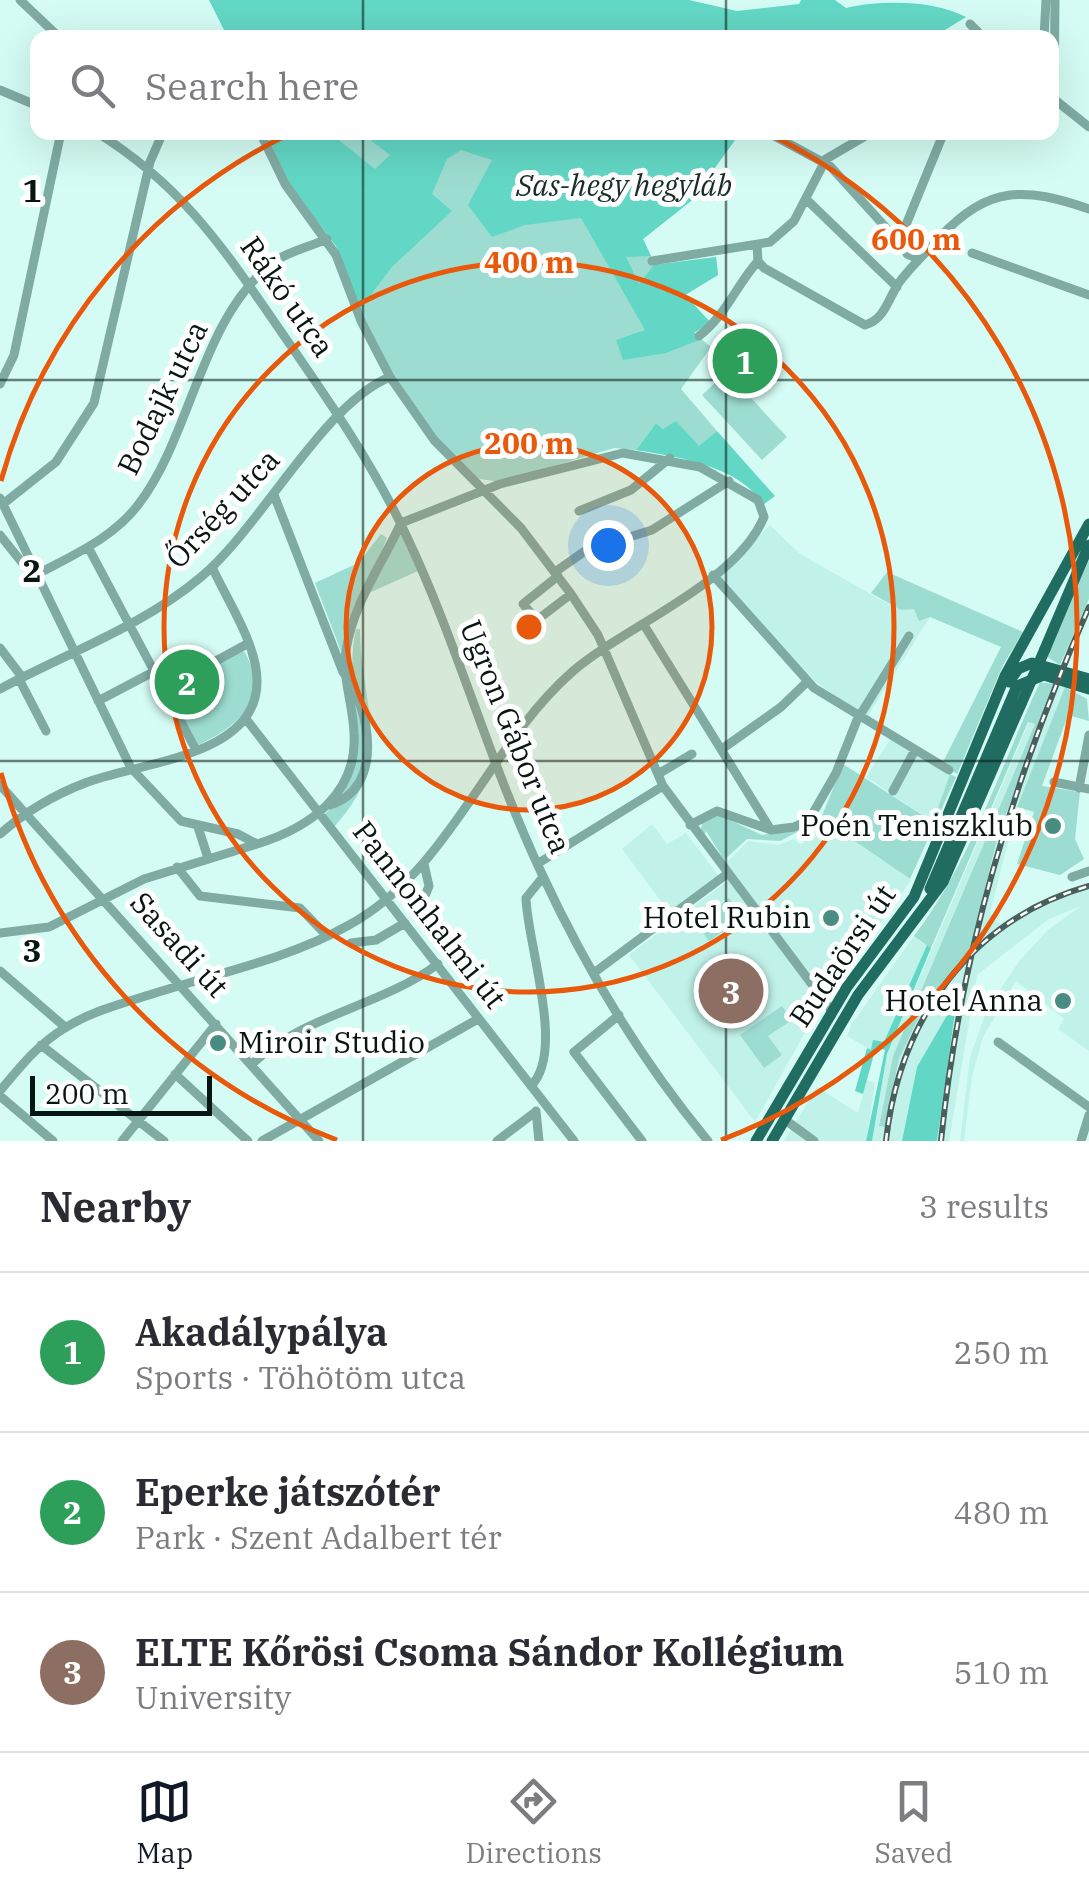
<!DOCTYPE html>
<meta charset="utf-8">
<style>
:root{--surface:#fff;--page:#f2f2f3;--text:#2b2b33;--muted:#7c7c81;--line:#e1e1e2;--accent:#111827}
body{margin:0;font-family:"IBM Plex Serif",serif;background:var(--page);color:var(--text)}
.scale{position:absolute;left:30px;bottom:25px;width:182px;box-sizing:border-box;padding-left:10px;border:5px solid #071513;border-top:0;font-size:28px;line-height:35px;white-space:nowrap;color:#071513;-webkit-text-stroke:8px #fff;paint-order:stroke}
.you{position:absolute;left:608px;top:545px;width:35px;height:35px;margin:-25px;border:8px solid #fff;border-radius:50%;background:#1a73e8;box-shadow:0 0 0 15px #1a73e833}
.badge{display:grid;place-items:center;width:65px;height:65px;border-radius:50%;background:var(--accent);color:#fff;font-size:32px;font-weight:700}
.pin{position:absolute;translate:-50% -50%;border:5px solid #fff;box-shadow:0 2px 10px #0006}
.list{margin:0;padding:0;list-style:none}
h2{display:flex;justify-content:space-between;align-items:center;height:130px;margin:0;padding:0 40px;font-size:42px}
h2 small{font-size:32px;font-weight:400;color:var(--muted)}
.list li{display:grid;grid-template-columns:65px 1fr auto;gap:30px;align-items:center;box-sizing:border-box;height:160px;padding:0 40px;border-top:2px solid var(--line)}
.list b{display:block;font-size:38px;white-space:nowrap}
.list p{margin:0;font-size:32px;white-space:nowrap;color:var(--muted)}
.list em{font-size:32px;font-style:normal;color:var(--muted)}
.icon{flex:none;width:55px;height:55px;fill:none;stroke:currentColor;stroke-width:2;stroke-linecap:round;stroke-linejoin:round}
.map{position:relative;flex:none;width:1089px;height:1141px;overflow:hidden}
.search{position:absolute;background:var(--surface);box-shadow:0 10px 40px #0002;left:30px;right:30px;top:30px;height:110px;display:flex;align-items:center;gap:25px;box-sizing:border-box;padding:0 35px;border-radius:20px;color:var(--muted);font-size:38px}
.sheet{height:610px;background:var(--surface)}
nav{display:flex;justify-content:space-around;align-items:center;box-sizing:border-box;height:140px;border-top:2px solid var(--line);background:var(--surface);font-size:28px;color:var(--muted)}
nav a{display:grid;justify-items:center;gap:5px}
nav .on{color:var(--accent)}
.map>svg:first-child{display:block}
.built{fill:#c0f2e9}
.green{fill:#9dddd1}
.forest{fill:#63d7c5}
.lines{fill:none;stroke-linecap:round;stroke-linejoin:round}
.minor{stroke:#7faba3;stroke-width:9}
.major{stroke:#216c61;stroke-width:11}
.rail-casing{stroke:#495f5b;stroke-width:6}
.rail{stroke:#fff;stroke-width:2.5;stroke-dasharray:8;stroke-linecap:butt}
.major-bridge{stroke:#216c61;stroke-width:11}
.grid{fill:none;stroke:#071513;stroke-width:2.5;stroke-opacity:0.55}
.ring{fill:none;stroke:#e8590c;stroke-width:5}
.poi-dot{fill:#498d82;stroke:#fff;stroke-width:4}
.labels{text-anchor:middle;stroke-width:10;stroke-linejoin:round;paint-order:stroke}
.park-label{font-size:30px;font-style:italic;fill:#192e2a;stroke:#fff}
.street-label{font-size:30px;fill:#071513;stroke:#fff}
.poi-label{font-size:30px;fill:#071513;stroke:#fff;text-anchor:end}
.grid-label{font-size:32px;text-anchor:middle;font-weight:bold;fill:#071513;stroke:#fff;stroke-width:10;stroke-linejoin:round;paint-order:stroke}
.centre{fill:#e8590c;stroke:#fff;stroke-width:5}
.ring-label{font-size:30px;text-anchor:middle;font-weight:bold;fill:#e8590c;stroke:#fff;stroke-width:10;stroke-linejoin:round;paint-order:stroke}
</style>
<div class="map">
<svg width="1089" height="1141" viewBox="0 0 1089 1141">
<rect width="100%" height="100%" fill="#d4fcf4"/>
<!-- built -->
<path class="built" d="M770 525 800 554 892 606 915 609 919 617H930L866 719 815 681 720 578Z
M1054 684 1065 687 1017 807 990 913 999 924 1042 900 1089 883V1051L1058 1029 1064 1019 1016 981 983 1037 972 1076 964 1141H960L970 1057 987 1009 1020 960 1048 930 1081 906 1049 919 977 975 949 1141H937L956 1000 917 1067 902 1141H872L887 1054 1029 722 1035 724 893 1056 879 1125 885 1126 899 1059 920 1015 969 953 998 836Z
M893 735 952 770 933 822 866 777Z
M824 820 911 880 832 992 815 1004 806 1019 811 1022 755 1122 629 955 734 876 726 863 748 841 778 845 794 839 801 845Z
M652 824 667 844 686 833 718 875 669 912 622 849Z
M914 936 927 945 884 1042 871 1050 847 1036 851 1025Z
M867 1080 875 1083 866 1141H784L817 1087 858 1113Z"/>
<!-- green -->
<path class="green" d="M267 133H740L691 201 643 239 655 265 716 257 718 275 685 295 710 322 694 333 711 347 681 389 717 431 699 447 676 422 663 429 656 423 636 450 614 448 500 482 474 478 436 437 395 380 367 329 336 246 282 175Z
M727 372 787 437 762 460 702 395Z
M381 534 387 538 342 654 315 583 358 563Z
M399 534H403L418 571 369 593Z
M1089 560V599L1060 665 1047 657Z
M887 572 1023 632 1003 665 957 774 942 764 1001 647 930 617 919 621 914 609 901 610 871 593Z
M356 629H360C361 712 398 758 333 828L323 816C380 764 341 695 356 629Z
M244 651C270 696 241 726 198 745L159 673 172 664 196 669Z
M1040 682 1054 684 998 836 969 953 920 1015 899 1059 885 1127 879 1126 893 1056 1035 724 1028 722 931 948 914 936C972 860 1000 767 1040 682Z
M1065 687 1087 699 1089 721 1068 715 1042 786 1080 792 1075 839 1084 859 1060 875 1017 864 1034 812 1017 807Z
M843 764 933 822 950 774 956 777 910 879 821 818Z
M719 815 762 835 805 828 780 841 747 839 724 860 706 831 704 837 700 831 703 822Z
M729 898 744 918 709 941 696 923Z
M782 1006 792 1020 768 1036 782 1055 764 1068 740 1035Z"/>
<!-- forest -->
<path class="forest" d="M209 0H689L737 11 799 4 801 0H835L846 8C882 0 933 0 966 17L932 38H228Z
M267 133H330L375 169 390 155 361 133H740L691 201 643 239 651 256 626 257 639 284 654 265 716 257 718 275 685 295 710 322 694 333 702 339 666 353 623 360 616 340 645 330 581 218 525 225 492 237 468 205 492 160 461 150 447 159 432 194 452 211 392 267 360 309 336 246 286 180Z
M676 421 699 446 717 431 775 496 763 505C741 466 677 457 636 450L656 423 663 429Z
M927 945 931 948 887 1054 872 1141H866L885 1050 876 1047 863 1094 855 1091 867 1048 871 1050 873 1040 884 1042Z
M957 998 937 1141H902L917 1067Z"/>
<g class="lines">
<!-- minor -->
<path class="minor" d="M20 0 60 38
M970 24 984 38
M1044 38 1046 0
M0 90 38 106
M1054 99 1055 0
M1054 99 1089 127
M96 132C177 182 218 240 271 317 319 387 370 457 406 535 458 644 489 762 541 872 585 967 641 1060 708 1141
M260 132 285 184 336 255 361 321 390 377 434 440 521 528 571 594 598 635 663 786 832 1011
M767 132 830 166 890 232 901 237
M807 200 897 287
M757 245 758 261 764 268 865 325C884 320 888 300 898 284 910 267 926 253 940 237 989 185 1025 187 1089 209
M972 253 1089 295
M919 259 907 254 901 237 944 132
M652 261 770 242 794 221 826 159 872 132
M699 336C726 315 736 286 758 261
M0 384 14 355 61 132
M274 495 343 672C371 709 385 788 330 805
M0 498 131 768 181 821 238 834 257 844C309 828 358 794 354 733 353 704 342 679 346 650 354 602 381 566 401 523L500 484 623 453 700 467 758 500 764 517C736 584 625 626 572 672 487 747 451 869 349 925 289 959 214 974 149 995 120 1004 90 1012 65 1028 38 1044 20 1067 0 1091
M3 504 56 462 94 403 150 162 163 132
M579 511 631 490 670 458
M0 535 36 580
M88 547 196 750
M555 572 585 551 652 530 729 481
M38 574C73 555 113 538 138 505 192 435 200 321 271 264 286 252 309 247 327 239
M713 575 814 688 949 770
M558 576 523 604 537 620 571 594
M644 625 771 830
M0 648 22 677
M19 679 46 731
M0 689C67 653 143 626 201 577 261 527 323 404 390 377
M98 701 174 661 203 668 247 644
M246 719 574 1141
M722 749 781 707 808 681
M658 774 692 754
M1054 782 1089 789
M0 785 319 1141
M1079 788 1089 735
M893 791 915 750
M690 825 717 811 771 830 794 827 809 820 836 773 857 720 909 636
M198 827 208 858
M0 834C25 812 54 795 85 783 139 762 258 757 257 681 257 644 227 600 212 567
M537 864 663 786
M177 867 200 896 300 908 327 936
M1072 877 1089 871
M418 913 429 886 424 864
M0 933 49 927 144 879 257 844
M351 943 376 940 405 923
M0 971 65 1027
M595 972 727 874
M619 1015 574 1052 642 1141
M998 1042 1089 1107
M41 1045 164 1141
M252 1064C305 1014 380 1007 438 964
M175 1074 248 1141
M531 1086C566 1051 527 944 526 898L543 877
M0 1096 53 1141
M536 1111 539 1141
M784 1119 814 1141
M122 1141 216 1024
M262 1141 478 1019
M497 1141 534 1113
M1081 1141 1089 1115"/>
<!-- major -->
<path class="major" d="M1045 649 1089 545
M1009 682 1018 669 1032 663 1089 679
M930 889 1017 686 1044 675 1089 689
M756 1141 847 987 914 897 1005 676 1089 524
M772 1141 858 995 943 882 1021 704"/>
<!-- rail casing -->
<g class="rail-casing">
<path id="rail" d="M886 1141C899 1021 969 920 1089 886
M941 1141C960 953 1013 779 1089 607"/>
</g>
<!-- rail -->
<use href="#rail" class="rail"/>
<!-- major-bridge -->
<path class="major-bridge" d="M1021 704 1045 649"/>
</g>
<!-- grid -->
<path class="grid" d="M363 0V38M726 0V38M363 132V1141M726 132V1141M0 380H1089M0 761H1089"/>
<!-- distance rings -->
<circle cx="529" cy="627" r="183" fill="#e8590c" fill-opacity=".12"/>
<g class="ring">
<circle cx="529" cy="627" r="183"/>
<circle cx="529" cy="627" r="365"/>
<path d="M337 1140A548 548 0 0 1 1 773M1 481A548 548 0 0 1 289 134M769 134A548 548 0 0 1 721 1140"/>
</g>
<!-- markers -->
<g class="poi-dot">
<circle cx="1053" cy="826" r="10"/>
<circle cx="831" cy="918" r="10"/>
<circle cx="1063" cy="1001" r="10"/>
<circle cx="218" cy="1043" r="10"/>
</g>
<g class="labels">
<!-- park labels -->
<g class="park-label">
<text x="624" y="196">Sas-hegy hegyláb</text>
</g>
<!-- street labels -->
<g class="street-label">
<text transform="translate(287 297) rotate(55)" y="10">Rákó utca</text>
<text transform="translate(163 398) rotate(-64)" y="10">Bodajk utca</text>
<text transform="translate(223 509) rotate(-47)" y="10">Őrség utca</text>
<text transform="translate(515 737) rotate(68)" y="10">Ugron Gábor utca</text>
<text transform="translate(429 915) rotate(52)" y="10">Pannonhalmi út</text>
<text transform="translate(179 945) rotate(48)" y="10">Sasadi út</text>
<text transform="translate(843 956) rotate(-56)" y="10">Budaörsi út</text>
</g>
<!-- poi labels -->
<g class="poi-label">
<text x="1033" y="836">Poén Teniszklub</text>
<text x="811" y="928">Hotel Rubin</text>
<text x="1043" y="1011">Hotel Anna</text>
<text x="238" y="1053" text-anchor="start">Miroir Studio</text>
</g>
</g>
<g class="grid-label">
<text x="32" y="202">1</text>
<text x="32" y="582">2</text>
<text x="32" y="962">3</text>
</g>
<circle cx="529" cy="627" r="15" class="centre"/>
<g class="ring-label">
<text x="916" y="250">600 m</text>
<text x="529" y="273">400 m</text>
<text x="529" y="454">200 m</text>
</g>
</svg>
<div class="scale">200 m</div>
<div class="you"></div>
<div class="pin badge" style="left:745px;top:361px;background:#2e9e5b">1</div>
<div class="pin badge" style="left:187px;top:682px;background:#2e9e5b">2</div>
<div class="pin badge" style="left:731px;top:991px;background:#8d6e63">3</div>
<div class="search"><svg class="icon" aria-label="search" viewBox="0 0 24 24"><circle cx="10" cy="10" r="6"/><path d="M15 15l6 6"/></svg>Search here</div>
</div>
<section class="sheet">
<h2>Nearby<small>3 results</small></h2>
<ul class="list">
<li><span class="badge" style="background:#2e9e5b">1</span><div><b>Akadálypálya</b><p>Sports · Töhötöm utca</p></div><em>250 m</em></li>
<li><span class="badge" style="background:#2e9e5b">2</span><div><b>Eperke játszótér</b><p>Park · Szent Adalbert tér</p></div><em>480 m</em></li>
<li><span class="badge" style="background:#8d6e63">3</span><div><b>ELTE Kőrösi Csoma Sándor Kollégium</b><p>University</p></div><em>510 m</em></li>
</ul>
</section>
<nav>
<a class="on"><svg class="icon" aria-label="map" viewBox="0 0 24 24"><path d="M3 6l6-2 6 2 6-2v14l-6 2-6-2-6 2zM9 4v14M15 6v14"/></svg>Map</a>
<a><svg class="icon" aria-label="directions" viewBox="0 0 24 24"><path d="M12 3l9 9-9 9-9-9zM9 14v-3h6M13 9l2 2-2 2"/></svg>Directions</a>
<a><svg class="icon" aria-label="saved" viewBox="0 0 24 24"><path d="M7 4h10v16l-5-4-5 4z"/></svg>Saved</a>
</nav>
